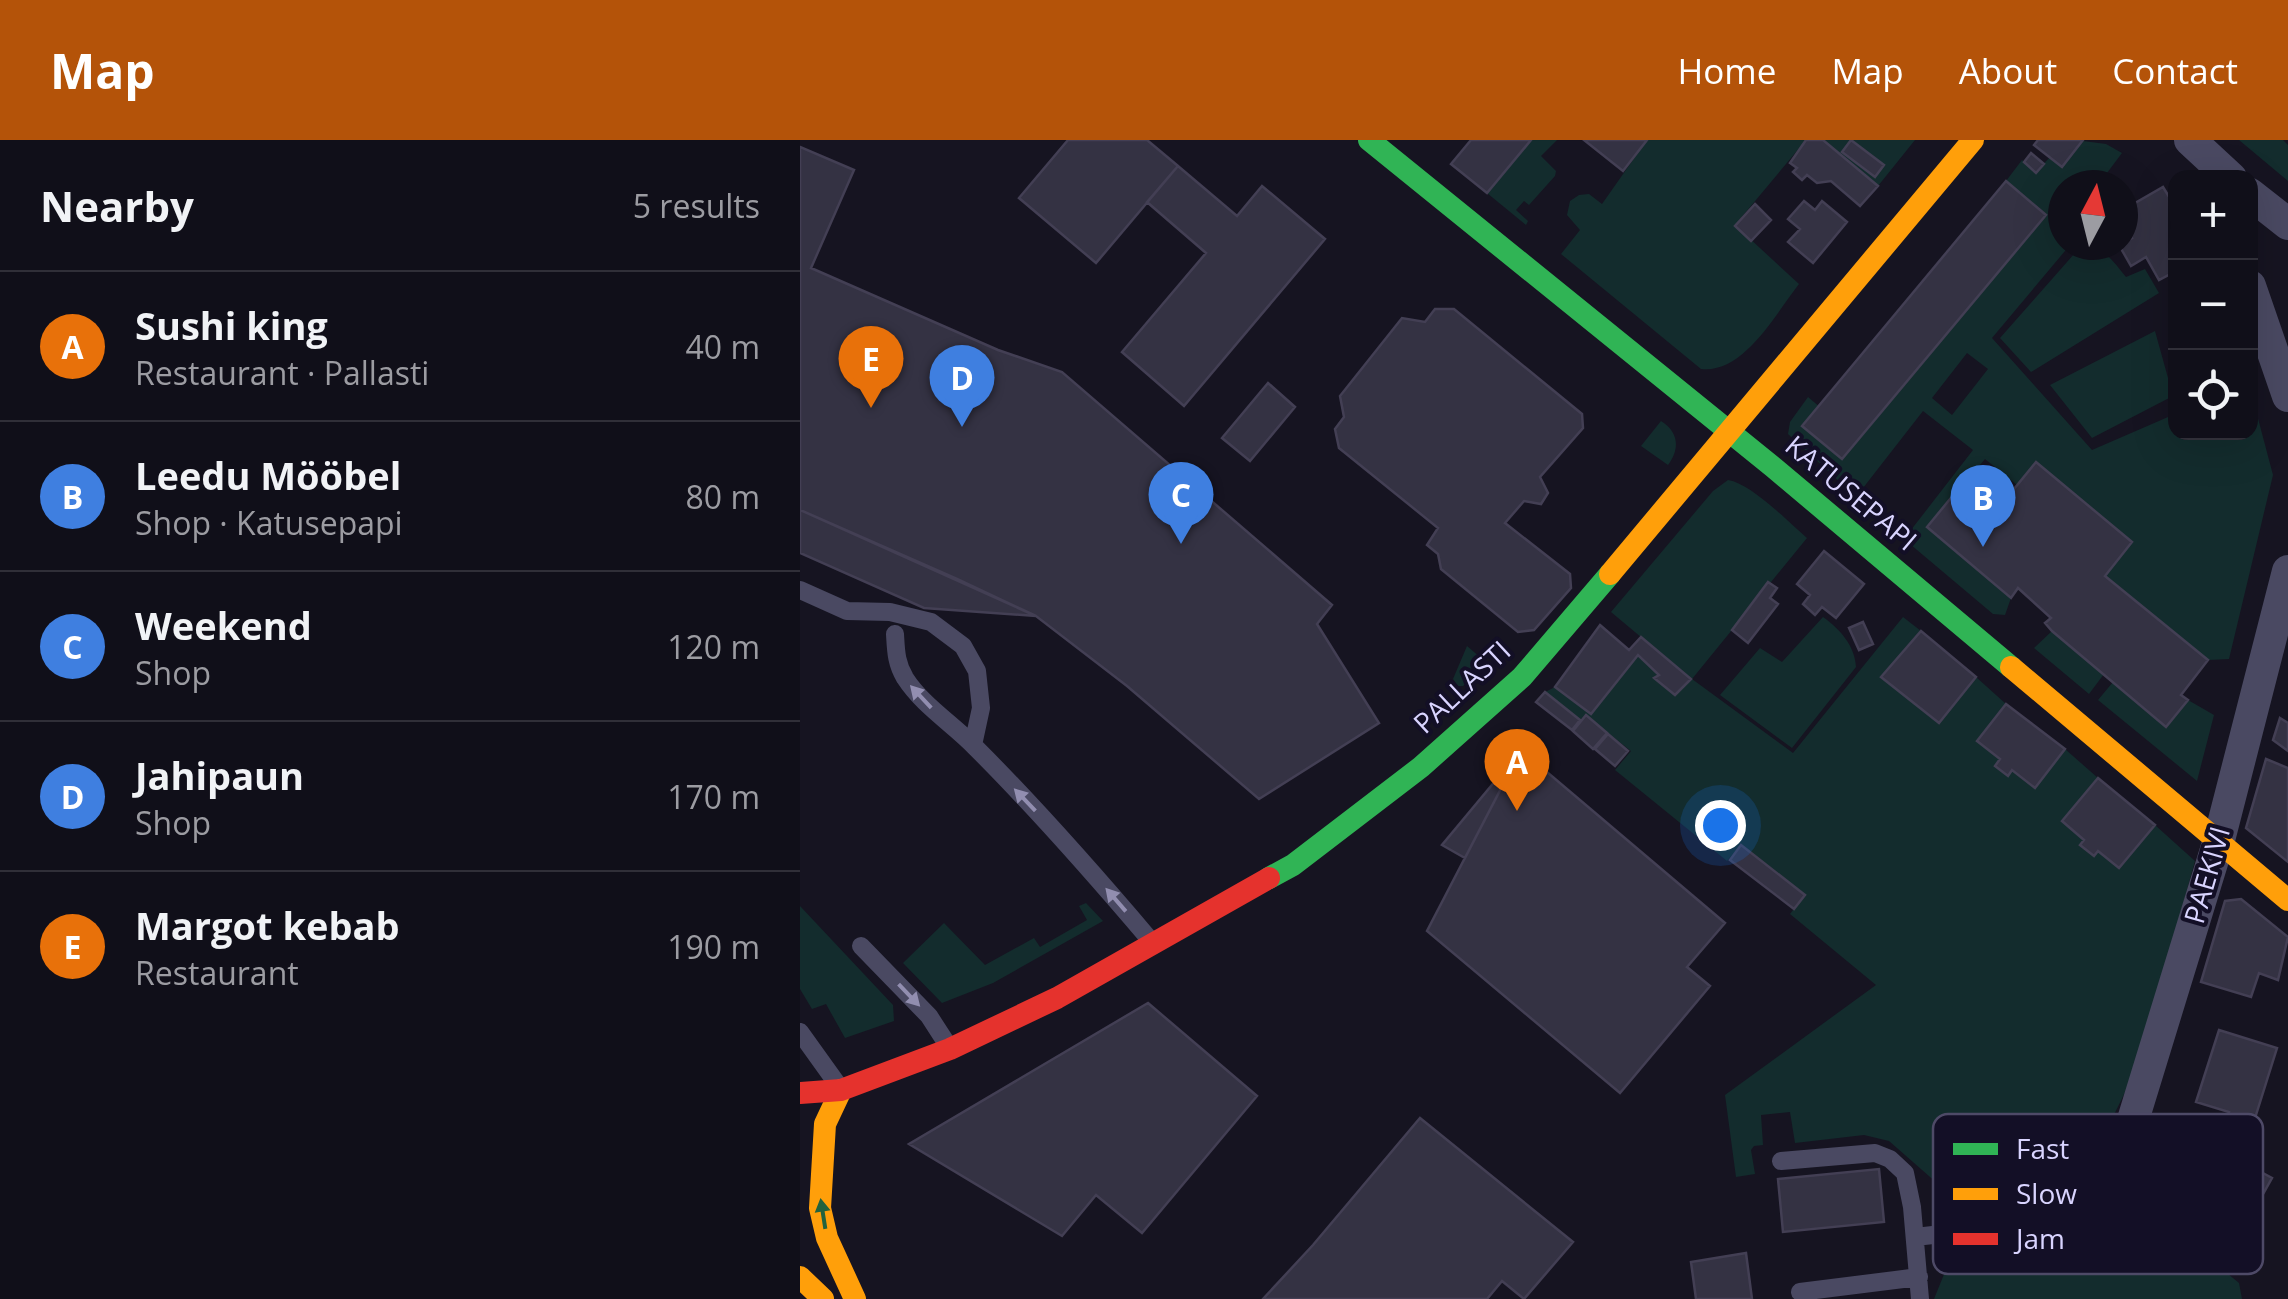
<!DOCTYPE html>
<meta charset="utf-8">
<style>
:root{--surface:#100f19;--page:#191822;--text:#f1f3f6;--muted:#9c9ca2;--line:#302f38;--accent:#b45309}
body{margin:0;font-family:"Open Sans",sans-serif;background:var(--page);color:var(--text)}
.controls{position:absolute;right:30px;top:30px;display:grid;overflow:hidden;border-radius:20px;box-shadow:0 10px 40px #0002}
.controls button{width:90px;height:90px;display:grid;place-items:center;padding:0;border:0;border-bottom:2px solid var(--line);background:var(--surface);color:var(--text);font:50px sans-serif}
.compass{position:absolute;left:1248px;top:30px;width:90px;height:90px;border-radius:50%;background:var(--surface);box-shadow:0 10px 40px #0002;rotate:7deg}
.you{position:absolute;left:920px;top:685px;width:35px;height:35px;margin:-25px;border:8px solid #fff;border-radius:50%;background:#1a73e8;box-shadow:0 0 0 15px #1a73e833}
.badge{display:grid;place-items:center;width:65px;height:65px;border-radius:50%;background:var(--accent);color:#fff;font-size:32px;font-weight:700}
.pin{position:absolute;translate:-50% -82px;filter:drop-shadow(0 2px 5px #0008)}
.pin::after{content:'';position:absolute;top:52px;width:35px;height:30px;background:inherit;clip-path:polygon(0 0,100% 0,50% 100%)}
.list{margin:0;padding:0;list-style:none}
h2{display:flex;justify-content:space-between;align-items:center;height:130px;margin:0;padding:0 40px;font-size:42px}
h2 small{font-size:32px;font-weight:400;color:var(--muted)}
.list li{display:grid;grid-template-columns:65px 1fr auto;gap:30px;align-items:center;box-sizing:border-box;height:150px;padding:0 40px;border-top:2px solid var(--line)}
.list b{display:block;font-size:38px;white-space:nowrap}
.list p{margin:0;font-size:32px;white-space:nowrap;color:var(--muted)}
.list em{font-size:32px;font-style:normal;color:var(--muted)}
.icon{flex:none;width:55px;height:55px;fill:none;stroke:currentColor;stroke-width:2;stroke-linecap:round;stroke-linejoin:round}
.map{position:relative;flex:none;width:1488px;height:1159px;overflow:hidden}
header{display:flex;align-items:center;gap:60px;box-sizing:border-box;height:140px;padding:0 50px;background:var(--accent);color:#fff}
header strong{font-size:48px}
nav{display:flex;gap:55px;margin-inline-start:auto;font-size:35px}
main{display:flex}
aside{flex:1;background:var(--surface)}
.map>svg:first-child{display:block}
.green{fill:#132c2d;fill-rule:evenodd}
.building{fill:#343243;stroke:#433f54;stroke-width:2.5}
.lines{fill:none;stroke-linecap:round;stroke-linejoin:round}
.lane{stroke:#4a4962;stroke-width:18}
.street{stroke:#4a4962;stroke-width:32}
.fast{stroke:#30b455;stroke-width:22}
.slow{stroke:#ff9f0a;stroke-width:22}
.jam{stroke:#e5322d;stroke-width:22}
.oneway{fill:#928eb0}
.oneway2{fill:#22623e}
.labels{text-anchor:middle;stroke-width:8;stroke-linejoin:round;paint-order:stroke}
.street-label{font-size:28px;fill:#d9d4ff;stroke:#130f26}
.key{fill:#130f26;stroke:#4e4a67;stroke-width:2.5}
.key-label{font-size:28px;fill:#d9d4ff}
</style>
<header>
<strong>Map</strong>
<nav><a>Home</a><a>Map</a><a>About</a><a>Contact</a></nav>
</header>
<main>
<aside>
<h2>Nearby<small>5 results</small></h2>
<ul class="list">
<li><span class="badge" style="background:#e8710a">A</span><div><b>Sushi king</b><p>Restaurant · Pallasti</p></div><em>40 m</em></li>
<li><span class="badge" style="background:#3f7fe0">B</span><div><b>Leedu Mööbel</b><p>Shop · Katusepapi</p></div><em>80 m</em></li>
<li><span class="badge" style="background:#3f7fe0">C</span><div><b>Weekend</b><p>Shop</p></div><em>120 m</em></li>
<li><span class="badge" style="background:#3f7fe0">D</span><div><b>Jahipaun</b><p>Shop</p></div><em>170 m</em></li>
<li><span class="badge" style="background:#e8710a">E</span><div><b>Margot kebab</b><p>Restaurant</p></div><em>190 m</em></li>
</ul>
</aside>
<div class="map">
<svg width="1488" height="1159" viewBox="0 0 1488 1159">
<rect width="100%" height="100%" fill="#161421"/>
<!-- green -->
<path class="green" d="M731 0H757L741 16 756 31 755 36 729 65 724 61 716 70 728 81 726 85 687 53Z
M847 0H1006L935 85 999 144C976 173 944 234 901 229L761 114 780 90 767 75 770 61 779 55 789 54 802 64Z
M1023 0H1115L1078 46Z
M1439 0H1483L1488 5V41Z
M1283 1 1306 4 1322 13 1298 45H1263V84L1260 88 1263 105H1270L1192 198 1292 310 1375 274 1376 292H1450L1451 252 1473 335 1429 519 1408 520 1305 436 1332 402 1237 323 1217 345 1185 319 1128 387 1211 458 1205 475 1193 474 1104 399 1173 310 1123 271 1056 357 988 294 990 282 1008 257 1021 268 1002 286 1043 319 1246 75 1206 41 1222 20 1236 32 1250 17 1262 26ZM1167 213 1188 229 1152 275 1132 258Z
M1282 105C1302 105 1314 122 1326 137L1345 129 1359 153 1231 232 1200 198Z
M1355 191 1373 256 1292 298 1250 245Z
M861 281C879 292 880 309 868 325L841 306Z
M928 340C952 344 987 381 1007 398L892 539 993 613 1103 477 1121 491 1082 538 1139 583 1176 537 1206 564 1200 619 1196 627 1207 636 1212 630 1235 648 1265 609 1298 638 1262 681 1284 700 1281 706 1293 716 1298 711 1319 728 1355 685 1395 721 1338 926 1303 997 1283 1015 1200 1059 1177 1065 1154 1058 1089 1001 1064 995 995 1003 990 972 961 975 963 1005 954 1006 951 1010 955 1034 936 1037 925 955 1076 845 990 774 1005 754 941 705 927 721 815 630 831 611 786 576 780 580 745 552 755 547 791 574 838 515 859 535 855 539 875 555 891 539 811 472 913 351Z
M1023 477C1040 489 1055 506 1056 527L992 608 920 555 960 508 982 522Z
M1252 491 1304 534 1289 554 1234 508Z
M667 506 688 524 663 546H658L653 539Z
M1313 542 1365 586 1388 560 1414 575 1397 641 1298 560Z
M286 763 303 781 193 843 142 863 103 823 144 783 185 825 234 798 240 807 287 780 279 766Z
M0 766 93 865 94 881 45 898 26 864 12 869 0 849Z
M1301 1029 1439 1143 1442 1159H1134L1149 1122 1168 1108 1256 1058 1269 1061 1274 1068 1281 1104 1320 1103 1323 1081 1306 1078 1301 1066 1291 1056 1293 1042Z"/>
<!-- building -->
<path class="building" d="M268 0H347L378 26 296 123 219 58Z
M671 0H731L687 53 651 24Z
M784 0H847L823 31Z
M1006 0H1023L1078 46 1060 66 1031 41 1017 43 1007 35 1002 40 993 32 997 28 990 23Z
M1051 0 1084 25 1075 37 1042 12Z
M1238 0H1283L1262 27 1234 5Z
M0 7 54 30 11 128 198 210 262 232 532 465 517 484 579 583 459 659 327 546 236 476 0 370Z
M1231 13 1244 24 1236 33 1224 22Z
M378 26 437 76 462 46 525 99 384 266 322 212 406 113 347 62Z
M1206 41 1246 75 1042 319 1002 286Z
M1363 47 1376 68V131L1359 140 1346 117 1331 126 1319 105 1332 98 1323 83V70Z
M1004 61 1015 70 1022 61 1047 82 1013 123 988 102 1000 89 988 79Z
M955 64 971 80 951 101 935 86Z
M635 169H654L782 274 783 288 740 337 748 353 741 364 724 361 705 383 770 434 771 448 734 490 718 492 641 429 638 414 627 405 638 388 539 308 535 289 544 277 540 256 602 178 625 182Z
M468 243 495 267 450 321 422 298Z
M1236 322 1332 402 1305 436 1408 520 1381 555 1388 560 1366 587 1252 491 1245 483 1251 478 1218 448 1211 458 1127 387 1155 353 1181 375 1202 350 1209 355Z
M0 370 157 439 236 476 124 468 0 413Z
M1024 411 1064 444 1036 478 1022 467 1015 475 1003 464 1010 455 997 444Z
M968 442 977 448 970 458 978 464 948 503 932 490Z
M1063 482 1073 504 1059 510 1049 488Z
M800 485 829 510 841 497 891 539 875 555 854 538 859 535 838 515 791 574 755 547Z
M1121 491 1176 537 1139 583 1081 537Z
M745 552 780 580 772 590 736 562Z
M1206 564 1265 609 1235 648 1212 630 1208 636 1195 626 1200 619 1177 601Z
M786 575 807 593 793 609 773 591Z
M1480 578 1488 583V611L1473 600Z
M808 594 828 611 815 626 795 609Z
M721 610 925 783 887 827 910 846 820 953 627 791Z
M721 610 665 718 642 705Z
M1466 619 1488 628V722L1446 688Z
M1298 638 1355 685 1319 728 1298 711 1294 716 1280 705 1284 700 1262 681Z
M941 705 1005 755 994 769 930 720Z
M1441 759 1488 797 1478 840 1459 833 1451 857 1401 842 1425 761Z
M348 863 457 956 342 1093 296 1055 262 1096 109 1004Z
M1419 890 1477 908 1450 994 1424 986 1429 972 1396 962Z
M620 978 773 1102 724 1159 702 1141 687 1159H463L513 1105Z
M1448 1025 1472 1038 1458 1063 1434 1050Z
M1079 1029 1084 1082 983 1092 978 1039Z
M946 1113 952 1159H896L891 1122Z"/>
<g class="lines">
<!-- lane -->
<path class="lane" d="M0 450 47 471 90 472 131 482 163 506 177 531 181 568 173 605
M95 494C96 511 96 523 105 538 123 566 153 584 176 608 237 669 295 735 351 801
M61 806 129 876 149 907
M0 892 38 945
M981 1021 1075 1013 1090 1019 1105 1033 1112 1067 1120 1159
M1115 1097 1160 1092 1295 1024
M1000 1152 1119 1137"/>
<!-- street -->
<path class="street" d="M1390 0 1431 38
M1450 54 1488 84
M1450 146 1488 256
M1295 1024 1324 998 1333 980 1419 700 1488 431"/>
<!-- fast -->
<path class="fast" d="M569 0 973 327 1211 527
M469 738 493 725 621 627 722 537 810 434"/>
<!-- slow -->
<path class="slow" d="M810 434 1173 0
M1211 527 1488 760
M41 950 25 984 20 1068 27 1098 55 1159
M0 1137 23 1159"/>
<!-- jam -->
<path class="jam" d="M0 953 41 950 150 909 257 858 469 738"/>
</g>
<!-- one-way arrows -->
<defs><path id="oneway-solid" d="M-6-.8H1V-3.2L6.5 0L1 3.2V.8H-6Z" transform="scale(2.5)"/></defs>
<g class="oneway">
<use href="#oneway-solid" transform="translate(121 557) rotate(-133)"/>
<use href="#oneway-solid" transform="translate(225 660) rotate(-134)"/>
<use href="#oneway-solid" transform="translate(316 760) rotate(-131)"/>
<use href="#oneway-solid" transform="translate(109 855) rotate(46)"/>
</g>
<use class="oneway2" href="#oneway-solid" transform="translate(23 1074) rotate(-99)"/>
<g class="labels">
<!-- street labels -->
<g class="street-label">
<text transform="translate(1051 353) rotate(40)" y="10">KATUSEPAPI</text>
<text transform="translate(662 547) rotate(-43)" y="10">PALLASTI</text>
<text transform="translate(1407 735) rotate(-74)" y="10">PAEKIVI</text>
</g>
</g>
<!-- legend -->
<rect x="1133" y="974" width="330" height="160" rx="15" class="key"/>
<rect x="1153" y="1003" width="45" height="12" fill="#30b455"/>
<rect x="1153" y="1048" width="45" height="12" fill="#ff9f0a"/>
<rect x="1153" y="1093" width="45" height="12" fill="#e5322d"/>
<g class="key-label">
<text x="1216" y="1019">Fast</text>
<text x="1216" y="1064">Slow</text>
<text x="1216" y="1109">Jam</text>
</g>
</svg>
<div class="controls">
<button>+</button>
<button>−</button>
<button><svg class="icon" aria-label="locate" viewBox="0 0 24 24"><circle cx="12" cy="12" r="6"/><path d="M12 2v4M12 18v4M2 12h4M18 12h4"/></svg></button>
</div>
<svg class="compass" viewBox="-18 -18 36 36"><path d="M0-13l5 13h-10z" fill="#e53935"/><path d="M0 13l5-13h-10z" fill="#9c9ca2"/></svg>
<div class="you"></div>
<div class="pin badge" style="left:717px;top:671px;background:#e8710a">A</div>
<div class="pin badge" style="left:1183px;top:407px;background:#3f7fe0">B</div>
<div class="pin badge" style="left:381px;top:404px;background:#3f7fe0">C</div>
<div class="pin badge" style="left:162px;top:287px;background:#3f7fe0">D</div>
<div class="pin badge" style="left:71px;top:268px;background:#e8710a">E</div>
</div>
</main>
